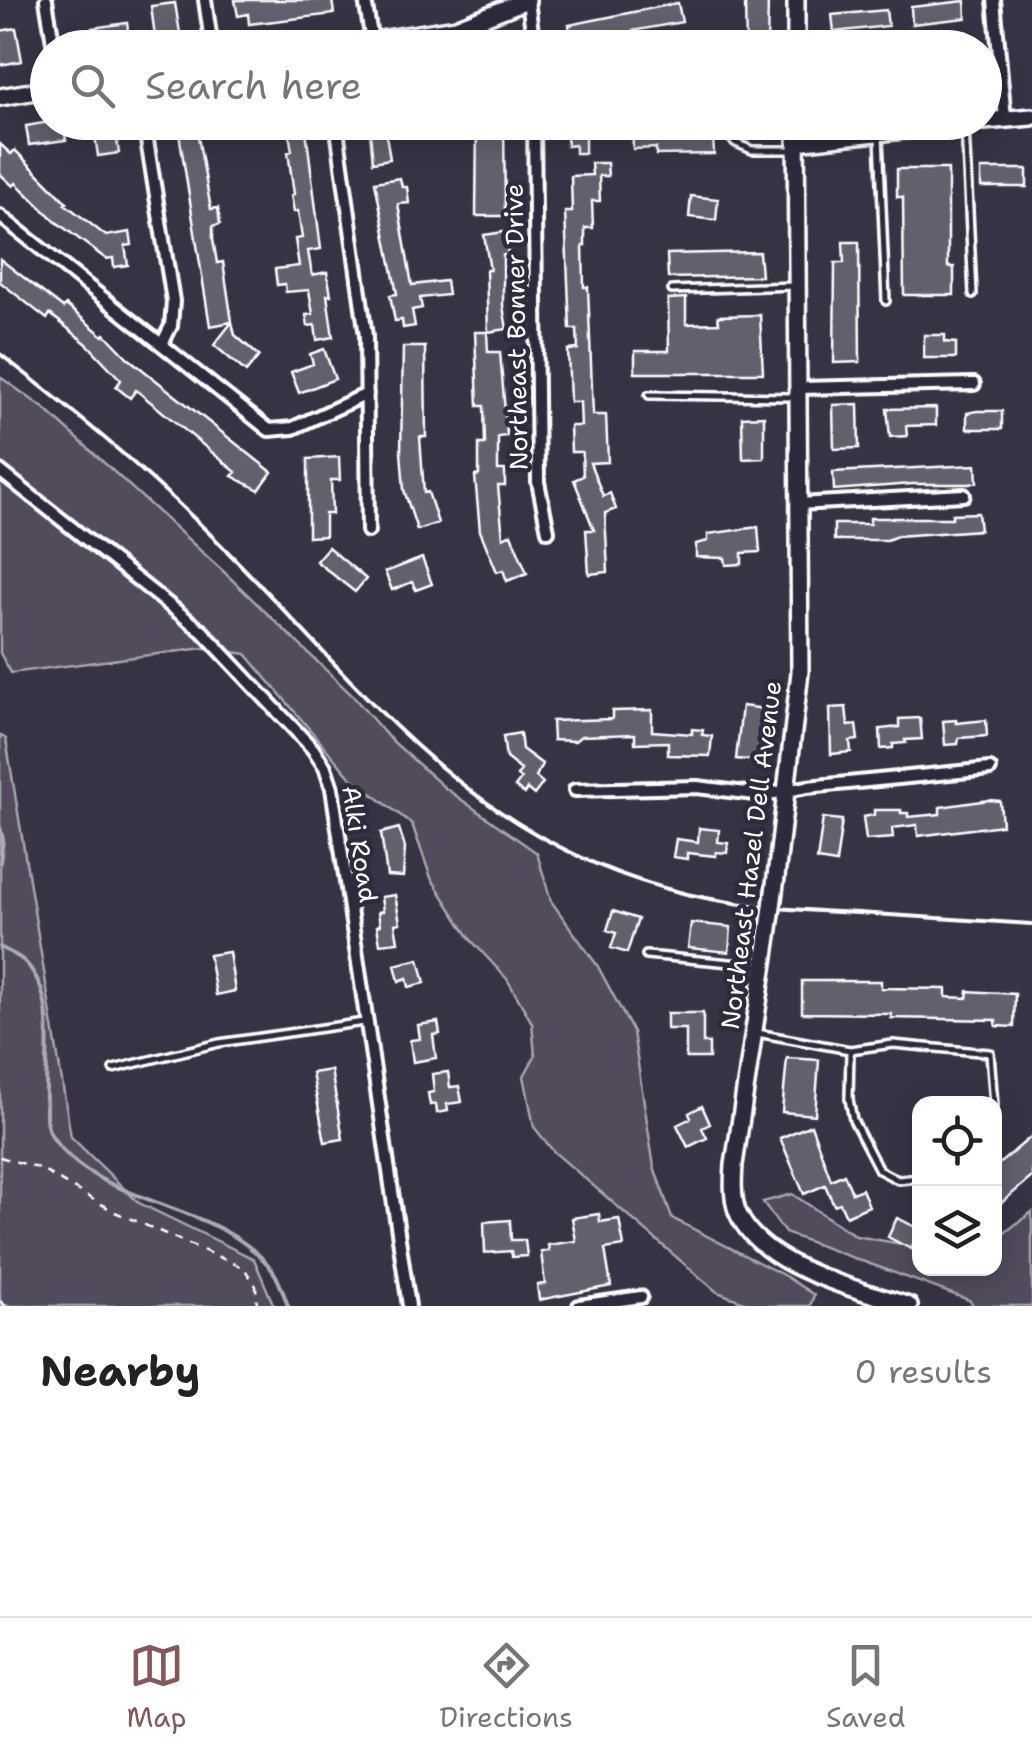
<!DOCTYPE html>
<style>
:root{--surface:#fff;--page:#f6f6f6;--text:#222;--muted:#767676;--line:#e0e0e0;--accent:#85585c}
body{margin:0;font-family:"Shantell Sans",sans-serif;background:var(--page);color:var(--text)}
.controls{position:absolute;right:30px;bottom:30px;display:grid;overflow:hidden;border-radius:20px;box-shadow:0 5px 25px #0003}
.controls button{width:90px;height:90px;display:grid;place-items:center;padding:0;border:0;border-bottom:2px solid var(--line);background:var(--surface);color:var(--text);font:50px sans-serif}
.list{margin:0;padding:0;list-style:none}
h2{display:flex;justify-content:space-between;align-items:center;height:130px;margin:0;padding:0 40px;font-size:42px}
h2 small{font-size:32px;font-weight:400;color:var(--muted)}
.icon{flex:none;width:55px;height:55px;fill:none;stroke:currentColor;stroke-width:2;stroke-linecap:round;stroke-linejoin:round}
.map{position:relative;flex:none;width:1032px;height:1306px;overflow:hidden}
.search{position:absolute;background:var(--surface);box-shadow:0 5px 25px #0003;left:30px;right:30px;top:30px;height:110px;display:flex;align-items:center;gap:25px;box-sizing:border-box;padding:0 35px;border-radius:55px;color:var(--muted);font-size:38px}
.sheet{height:310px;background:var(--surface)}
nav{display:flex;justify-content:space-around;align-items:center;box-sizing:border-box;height:140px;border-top:2px solid var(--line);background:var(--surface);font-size:28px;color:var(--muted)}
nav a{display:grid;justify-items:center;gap:5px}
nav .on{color:var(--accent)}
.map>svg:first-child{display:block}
.green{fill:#514c5c;stroke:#a8a6ae;stroke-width:2.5}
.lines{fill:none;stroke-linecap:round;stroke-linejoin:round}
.stream{stroke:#adabb2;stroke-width:4}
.building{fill:#635f6d;stroke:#fff;stroke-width:2.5}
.lane-casing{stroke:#fff;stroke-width:12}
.street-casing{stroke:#fff;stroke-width:18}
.secondary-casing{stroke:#fff;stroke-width:22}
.path{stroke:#fff;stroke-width:2.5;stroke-dasharray:8 8;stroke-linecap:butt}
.lane{stroke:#2f2a3d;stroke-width:5}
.street{stroke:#2f2a3d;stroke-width:10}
.secondary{stroke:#2f2a3d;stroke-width:15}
.rail{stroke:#fff;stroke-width:4}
.secondary-bridge-casing{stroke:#fff;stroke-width:22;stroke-linecap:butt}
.secondary-bridge{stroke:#2f2a3d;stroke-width:15}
.labels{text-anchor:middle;stroke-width:9;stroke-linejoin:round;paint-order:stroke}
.street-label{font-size:25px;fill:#fff;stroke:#2f2a3d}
</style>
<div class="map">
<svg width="1032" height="1306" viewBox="0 0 1032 1306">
<rect width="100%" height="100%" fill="#373345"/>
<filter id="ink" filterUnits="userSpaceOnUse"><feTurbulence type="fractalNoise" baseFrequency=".01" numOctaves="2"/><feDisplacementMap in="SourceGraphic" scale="20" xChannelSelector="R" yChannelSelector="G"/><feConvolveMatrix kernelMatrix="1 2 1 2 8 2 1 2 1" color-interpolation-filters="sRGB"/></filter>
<g filter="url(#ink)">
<!-- green -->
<path class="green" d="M0 377 45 409 224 572 352 695 388 737 445 788 537 853 551 901 597 965 633 1032 654 1167 672 1218 785 1276 814 1295 810 1306H755L717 1292 554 1152 534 1127 524 1076 535 1056 532 1023 507 979 471 940 431 878 412 824 350 777 246 654 204 648 11 673 0 653Z
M0 735 6 739 71 1137 139 1203 254 1259 274 1306H0Z
M792 1194 856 1236 919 1247 920 1268H994L995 1240 1032 1212V1306H974L969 1300 785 1233 763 1202Z"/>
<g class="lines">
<!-- stream -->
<path class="stream" d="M0 827 3 839 0 862
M0 947C8 952 20 956 26 963 59 999 44 1060 46 1103 46 1113 45 1125 50 1133 95 1209 219 1198 273 1271 280 1281 284 1295 288 1306"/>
</g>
<!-- building -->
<path class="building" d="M235 0H332L334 14 249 24 248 14 238 16Z
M750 0H768L767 48H746L745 3Z
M965 1 966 18 912 24 911 7Z
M175 3 180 33 155 37 151 6Z
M678 3 682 22 632 31 634 41 618 43 617 33 572 44 569 25Z
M886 10 888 26 834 32 832 15Z
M127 23 130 45 84 48 82 37 93 35 92 28Z
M16 28 22 61 0 65V31Z
M49 122H63L66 140 29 145 26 126Z
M93 122H114L119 153 98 156Z
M287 122H305L321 249 308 251 312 275 327 272 331 295H327L333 337 317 340 315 325 308 326 306 315 313 314 309 290 286 292 285 284 277 285 275 269 299 266 295 239 302 238 298 211 294 212 291 195 294 194 288 152 292 151Z
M369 122H384L390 159 373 162Z
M477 122H504L505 216H476Z
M566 122H585V153H575V145L567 146Z
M632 122H651V137L713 135 714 154 656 155V148L633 149Z
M197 131 211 209 218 208 220 224 213 226V239L217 263 223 262 232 322 210 326 179 133Z
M0 144 11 154 15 150 67 203 65 204 106 236 130 232 132 245 125 246 128 265 114 267 113 258 106 259 55 221 16 183 13 186 0 174Z
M591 163H607L608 176H599L600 201H592L593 228H585V246H583L584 287H588L593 415H606L608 462 590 463 603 496 610 493 616 509 605 513 608 572 589 574 586 530H594L574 480 583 476 582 452H571L570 426H581L580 402H570L568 350 578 349 577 329H570L565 212H572L571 176 592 175Z
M897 169H948V267H954V295H904L903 197H897Z
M981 169H1027V187H981Z
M400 178 402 187H407L409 203 398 204 412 285 446 281 448 295 420 298 422 308 412 310 415 326 403 328 402 320 395 321 390 295 397 294 375 182Z
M691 196 718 199 716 220 689 217Z
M504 232 508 254 503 255V306L507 329 488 332 486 270H490L484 235Z
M843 242H859L860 362 834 363 835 263H844Z
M759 252 761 276 668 278 667 254Z
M0 259 63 308 66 305 103 336 105 334 128 358 272 472 259 490 232 476 236 472 136 390 130 398 116 387 121 380 87 344 50 314 47 319 0 282Z
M686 298V324L719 323 718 316 760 315 763 373H635V351H669L668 299Z
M232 322 235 335 259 356 246 372 214 345Z
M475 332H487L488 352H500L507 436 498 437V470H505V486H498L503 538 511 534 527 573 507 581 503 570 497 572 480 531 475 476 479 475V444H485L484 406H478Z
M924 335H945V342L956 343V358H924Z
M403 347H425L426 437H420L424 493 428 492 438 523 417 530 404 490 401 452Z
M324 349 335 379 299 393 291 372 313 364 310 354Z
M858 404 859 448 834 449 833 405Z
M936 408V425L906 426 907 436 890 437 887 409Z
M977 411H1002V429H967V413Z
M764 416V458L743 459 742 417Z
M339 457 340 480H331L332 514H325V536L308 537V459Z
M976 465 977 482 970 484H912L834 490 833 472Z
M978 513 980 530 897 536 887 540H834V524H870V518H952V514Z
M758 527 760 552 742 553V564L726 565 725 558 696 557V544L708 541V534Z
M328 547 366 579 355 592 316 561Z
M422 558 432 584 416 590 412 582 392 590 385 572Z
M742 706 766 709 759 761 736 759Z
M846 707 848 726 856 725 858 740 850 741 851 752 831 754 830 708Z
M652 710V731L692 734V729L703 730 702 735 712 736 710 756 668 755V742L635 743V734L581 736 575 741 553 740 552 721 612 719V711Z
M920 718 922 739 905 740 906 743 893 744V748L881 749 880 729 899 727V719Z
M956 720V723L986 720 987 736 959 738 958 744 945 745 943 721Z
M520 733 522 749 542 764 536 777 543 783 534 795 527 789 524 794 515 787 521 779 517 776 521 770 506 758 503 736Z
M989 800 1000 801 1002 825 918 836 917 825 892 828 893 838 866 840 863 817 874 815V810H901V813H908V817L940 814V807Z
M823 818 842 820 836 863 817 860Z
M399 828 405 848 403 877 387 876 381 833Z
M699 828 719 830 718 842 728 843 727 853 716 852V856L687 853V859L673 857 676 839 698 842Z
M395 895 400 923 395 924 398 942 380 944 377 926 380 925 378 912 383 911 381 897Z
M613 911 638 919 627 953 611 948 616 933 607 930Z
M691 923 731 927 729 952 688 948Z
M229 952 235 991 216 995 209 955Z
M419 959 425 983 409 987 407 978 399 981 395 965Z
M802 981H881V988L946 989V997L967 998 968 991 1015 994 1014 1027 996 1026V1020L891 1018V1014L802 1013Z
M667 1013H703V1043H709V1058H686V1029H667Z
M438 1022 440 1034 433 1035 436 1058 413 1062 410 1040 420 1039 418 1025Z
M787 1058 819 1060 815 1115 782 1112Z
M331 1070 343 1139 325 1142 312 1073Z
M448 1072 450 1087 459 1086 462 1102 447 1104 448 1111 437 1113 436 1104 430 1105 428 1093 434 1092 432 1074Z
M702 1106 710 1124 702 1128 707 1138 688 1147 677 1125 691 1118 689 1113Z
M811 1125 831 1180 844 1174 852 1193 862 1189 869 1206 846 1216 840 1203 834 1205 825 1185 804 1194 780 1138Z
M1032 1136V1177L994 1209V1168Z
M599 1214 600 1222 619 1219 624 1246 605 1249 611 1286 539 1300 537 1285 545 1284 541 1252 549 1251 548 1245 576 1241 572 1218Z
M897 1218 920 1229 911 1249 888 1237Z
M510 1220 511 1240H525L527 1256 512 1257 511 1251 485 1253 484 1222Z"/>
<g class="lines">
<!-- lane casing -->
<g class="lane-casing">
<path id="lane" d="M712 122 736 143 752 150H793
M965 127 973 294
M879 136 886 301
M672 290 794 286
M649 395 796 397
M646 955 762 966
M757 1033 850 1050 893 1044 990 1053 994 1105
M850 1050 849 1099 853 1120 879 1170 898 1180 920 1178
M113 1069 219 1043 364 1022"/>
</g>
<!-- street casing -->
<g class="street-casing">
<path id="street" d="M46 0 54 48
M205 0 212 48
M365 0 372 41
M528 0 534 48
M994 0 1005 119
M144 122 173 301 171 326 162 344
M336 122 366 336 368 531
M534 122 538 482 548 531
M0 216 269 430 293 428 367 394
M799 388 974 384
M0 471 202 631 313 749 325 767 332 788 409 1306
M798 504 964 495
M575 790 697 787 763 795 807 787 990 769
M579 1306 641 1297"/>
</g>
<!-- secondary casing -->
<g class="secondary-casing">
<path id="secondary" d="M796 0V48
M328 48 456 28 527 0
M0 97 48 89
M984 121 1032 117
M796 142 974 122
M776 877 800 672 796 122
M768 936 734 1165C733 1180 732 1196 737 1211 760 1268 856 1288 909 1306"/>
</g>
<!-- path -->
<path class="path" d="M0 1157 38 1168 115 1212 244 1268 256 1286 257 1306
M0 1301 6 1306"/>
<!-- lane -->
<use href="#lane" class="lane"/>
<!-- street -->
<use href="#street" class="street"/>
<!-- secondary -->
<use href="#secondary" class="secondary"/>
<!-- rail -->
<path class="rail" d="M0 354C74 411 146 470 212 536 357 679 457 830 664 888 733 908 803 910 874 914 926 917 979 921 1032 924"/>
<!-- secondary-bridge casing -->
<g class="secondary-bridge-casing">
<path id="secondary-bridge" d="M768 936 776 877"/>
</g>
<!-- secondary-bridge -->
<use href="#secondary-bridge" class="secondary-bridge"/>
</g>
</g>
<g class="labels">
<!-- street labels -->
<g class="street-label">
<text transform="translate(516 327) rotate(-91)" y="9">Northeast Bonner Drive</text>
<text transform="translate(360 844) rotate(81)" y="9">Alki Road</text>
<text transform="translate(751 855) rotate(-83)" y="9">Northeast Hazel Dell Avenue</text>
</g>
</g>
</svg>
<div class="controls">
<button><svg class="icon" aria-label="locate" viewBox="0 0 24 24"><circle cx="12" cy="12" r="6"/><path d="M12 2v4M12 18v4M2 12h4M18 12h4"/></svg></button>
<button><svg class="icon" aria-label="layers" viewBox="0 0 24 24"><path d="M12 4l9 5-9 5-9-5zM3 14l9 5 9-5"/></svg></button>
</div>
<div class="search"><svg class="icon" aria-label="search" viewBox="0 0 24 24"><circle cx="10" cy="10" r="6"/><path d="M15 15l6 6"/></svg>Search here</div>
</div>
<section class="sheet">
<h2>Nearby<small>0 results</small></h2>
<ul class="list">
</ul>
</section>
<nav>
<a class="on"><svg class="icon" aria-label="map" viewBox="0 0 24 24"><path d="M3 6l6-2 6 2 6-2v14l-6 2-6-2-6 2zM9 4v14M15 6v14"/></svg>Map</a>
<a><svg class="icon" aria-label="directions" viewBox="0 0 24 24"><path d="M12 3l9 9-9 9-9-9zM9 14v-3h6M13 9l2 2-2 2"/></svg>Directions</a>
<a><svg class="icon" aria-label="saved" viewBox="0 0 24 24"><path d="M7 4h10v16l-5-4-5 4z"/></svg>Saved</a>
</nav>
